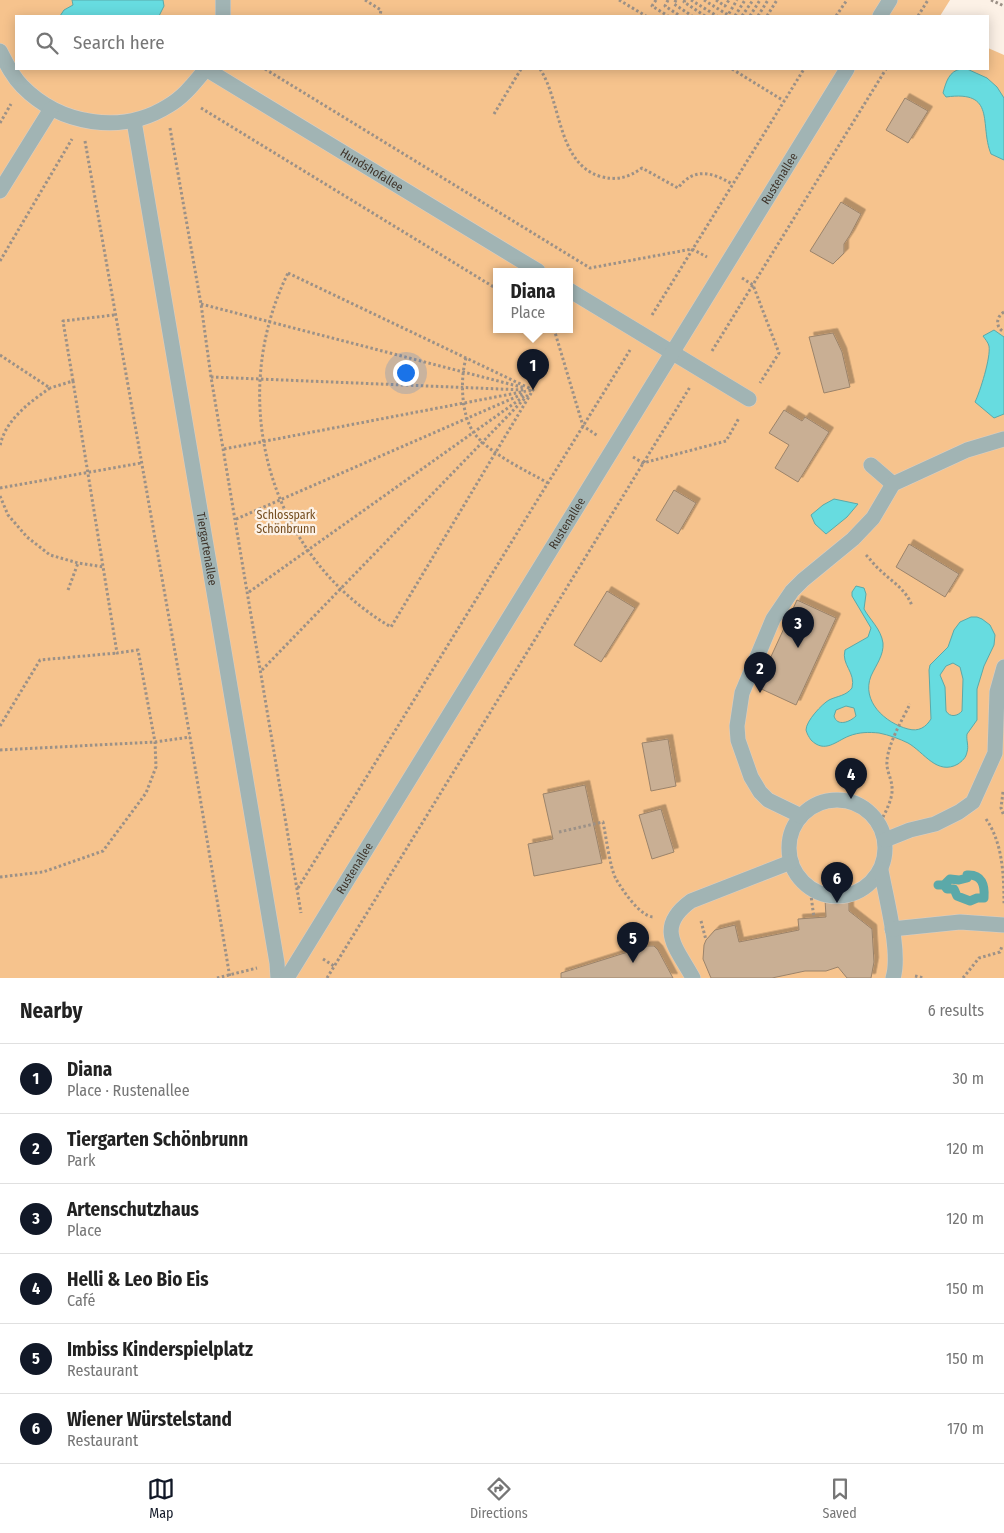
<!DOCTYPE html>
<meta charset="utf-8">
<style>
:root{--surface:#fff;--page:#f6f6f6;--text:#222;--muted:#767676;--line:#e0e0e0;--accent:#111827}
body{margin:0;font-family:"Fira Sans Condensed",sans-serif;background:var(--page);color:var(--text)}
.you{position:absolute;left:405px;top:372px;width:18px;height:18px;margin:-12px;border:4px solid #fff;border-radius:50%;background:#1a73e8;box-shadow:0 0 0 8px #1a73e833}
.badge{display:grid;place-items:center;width:32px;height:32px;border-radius:50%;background:var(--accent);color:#fff;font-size:16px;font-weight:700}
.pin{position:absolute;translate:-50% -41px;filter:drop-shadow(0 1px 2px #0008)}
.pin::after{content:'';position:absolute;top:26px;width:18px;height:15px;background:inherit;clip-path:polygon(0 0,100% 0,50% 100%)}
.popup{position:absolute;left:493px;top:268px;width:80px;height:65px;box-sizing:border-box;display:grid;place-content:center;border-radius:0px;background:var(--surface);filter:drop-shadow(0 1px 4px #0005);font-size:16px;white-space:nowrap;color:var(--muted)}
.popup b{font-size:19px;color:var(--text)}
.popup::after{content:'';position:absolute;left:50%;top:100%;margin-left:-10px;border:10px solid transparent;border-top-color:var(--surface)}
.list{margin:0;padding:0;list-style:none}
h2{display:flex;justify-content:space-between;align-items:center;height:65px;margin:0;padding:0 20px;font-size:21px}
h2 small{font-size:16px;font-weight:400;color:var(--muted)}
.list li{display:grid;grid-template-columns:32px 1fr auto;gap:15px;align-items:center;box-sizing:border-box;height:70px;padding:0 20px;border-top:1px solid var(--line)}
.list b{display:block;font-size:19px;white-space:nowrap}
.list p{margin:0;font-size:16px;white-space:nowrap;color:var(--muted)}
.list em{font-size:16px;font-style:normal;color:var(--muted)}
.icon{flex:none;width:28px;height:28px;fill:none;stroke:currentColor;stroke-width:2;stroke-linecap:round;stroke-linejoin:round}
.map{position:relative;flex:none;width:1004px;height:978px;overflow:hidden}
.search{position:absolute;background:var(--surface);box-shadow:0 2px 12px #0003;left:15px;right:15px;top:15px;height:55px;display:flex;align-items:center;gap:12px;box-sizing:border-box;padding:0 18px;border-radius:0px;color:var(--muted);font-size:19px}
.sheet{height:485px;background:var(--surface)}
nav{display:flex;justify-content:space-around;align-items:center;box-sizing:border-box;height:70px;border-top:1px solid var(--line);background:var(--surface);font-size:14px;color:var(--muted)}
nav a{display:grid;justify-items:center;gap:2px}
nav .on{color:var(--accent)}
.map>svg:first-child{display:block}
.green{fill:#f6c38d;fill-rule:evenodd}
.water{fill:#67dce0;stroke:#5ba9a9;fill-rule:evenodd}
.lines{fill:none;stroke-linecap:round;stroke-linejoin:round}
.stream{stroke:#5ba9a9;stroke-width:9}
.building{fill:#c9af94;stroke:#9b836a;filter:url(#shadow)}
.street-casing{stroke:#dacfc4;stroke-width:16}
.path{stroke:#9c9187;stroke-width:3;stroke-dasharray:2.5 2.5;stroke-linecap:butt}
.street{stroke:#a1b4b4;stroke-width:15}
.labels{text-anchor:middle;stroke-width:4.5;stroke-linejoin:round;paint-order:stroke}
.street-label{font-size:12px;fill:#3e3329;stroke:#fcf1e6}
.park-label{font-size:12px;fill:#754d1f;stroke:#fcf1e6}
</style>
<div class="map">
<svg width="1004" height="978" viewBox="0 0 1004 978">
<defs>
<filter id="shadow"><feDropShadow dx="4.5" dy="-4.5" stdDeviation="0" flood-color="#0004"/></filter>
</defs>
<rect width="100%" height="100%" fill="#fcf1e6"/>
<!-- green -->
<path class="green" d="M0 0H950L940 16H16V69H988V48L1004 55V978H0ZM497 271H569V329H497Z"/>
<!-- water -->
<path class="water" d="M72 0H163L164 6 159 16H60L64 10 73 5Z
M961 69H967L987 78 997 87 1004 98V160L991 154C979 124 997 90 946 97L943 93C946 82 949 71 961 69Z
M994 330 1004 337V414L994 418 975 402C980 392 991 357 989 346 988 342 985 339 983 336Z
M834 499 858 504 847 517 826 534 815 524 811 515 823 505Z
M856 586 864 588 866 594 864 609C870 620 881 629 883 643 884 655 876 665 871 676 861 701 885 723 908 729 919 732 926 727 931 719L929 670 930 665 948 647 954 630 960 622 971 617H977L982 619 990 625 995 635 994 645 984 666 977 689V720L967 734C966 740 969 746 967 752 966 758 962 761 958 764 937 776 924 752 908 743 900 739 889 735 879 733 869 732 859 732 849 736 836 741 825 754 811 740 809 737 807 734 806 730 806 721 822 704 829 700 837 696 846 696 852 688 856 672 841 665 845 650L868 637 871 628 852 596V592ZM953 663 960 667 963 679 962 711C958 716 950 718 946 711L945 687 940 675 946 666ZM846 706 854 708 856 716C850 722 837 727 834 716L836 710Z"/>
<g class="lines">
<!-- stream -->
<path class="stream" d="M938 885H944L947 889H954L957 896 970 901 977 898H984C985 885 982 874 967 875V878L959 880 950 879 944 885"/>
</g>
<!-- building -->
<path class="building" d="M905 98 928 111 908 143 886 130Z
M841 202 861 214 850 235 844 244V253L833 264 810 251Z
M833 333 842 352 850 387 824 393 809 337Z
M784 410 802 421 805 417 829 432 798 482 775 468 789 445 769 433Z
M674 490 696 503 678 534 656 520Z
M909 544 959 574 945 597 896 567Z
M607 591 635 608 601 662 574 645Z
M797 600 836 618 796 705 757 687Z
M668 739 676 786 651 791 642 743Z
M585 785 602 863 534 876 528 844 553 839 543 794Z
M661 809 674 852 652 859 639 815Z
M849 898V911L872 929 874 962 871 978H847L838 967 826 971H805L772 978H711L703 959 704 945 706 940 715 930 735 925 739 942 799 930 798 919 826 917 825 899Z
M647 946H654L658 950 673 978H561V973Z"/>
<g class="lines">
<!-- street casing -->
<g class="street-casing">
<g id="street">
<path d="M223 16V0"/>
<path d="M880 16 890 0"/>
<path d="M0 51C6 63 12 76 22 86 60 125 122 135 168 106 184 97 195 82 206 69"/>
<path id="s1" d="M206 69 538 271"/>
<path id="s2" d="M134 121 277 963 278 978"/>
<path d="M0 191 51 109"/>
<path d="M569 290 749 399"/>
<path d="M871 465 893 484"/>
<circle cx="837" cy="848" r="48"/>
<path d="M801 816 768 800 760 792 751 777 738 740 737 726 742 693 773 619 792 591 803 580 853 539 873 518 893 484 967 450 1004 439"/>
<path d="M885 840 910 830 935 824 959 812 973 802 995 753 997 692 1004 667"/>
<path d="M881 870C886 898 901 953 893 978"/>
<path d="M892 929 960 922 1004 925"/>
<path id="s3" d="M287 978 847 69"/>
<path d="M693 978C677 948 654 928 691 901L791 862"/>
</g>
</g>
<!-- path -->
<path class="path" d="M365 0 381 10 380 16
M619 0 646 16
M656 0 652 6 668 16
M668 0 665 6 680 16
M676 0 674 4 692 16
M685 0 684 2 705 16
M691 0 717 16
M704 0 728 15 737 0
M716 0 725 6 729 0
M991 0 1004 6
M735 16 745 0
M742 16 753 0
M750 16 760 0
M758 16 768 0
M767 16 777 0
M836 16 847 0
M918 16 928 0
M265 69 590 268 692 249 707 257
M540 69C561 100 557 162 599 176 616 181 628 178 642 168L678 188C694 167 712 172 732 184
M732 69 784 101
M201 108 497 289
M494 114 521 69
M0 123 11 104
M170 128 201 304 211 377 301 913
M85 141 190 737 230 978
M0 261 72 139
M288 273 533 390 391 627C268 555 226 399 288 273Z
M742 278 753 285 779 353 760 383
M201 304 525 388
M1004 312C996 317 995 327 1004 332
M652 315 804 69
M554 329 583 426 598 436
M712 351 886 69
M0 355 50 388C30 402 5 420 0 446
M466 358C460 379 461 415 474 433 490 454 525 470 548 483
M211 377 524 390
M73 381 63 321 114 315
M224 449 532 390
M633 457 643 463 726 441 739 418
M0 488 141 463
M0 496 8 515 27 537 50 555 78 563 104 567
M236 519 525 393
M866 555C871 560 875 566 880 570 892 582 906 589 912 606
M68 590 78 563
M249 592 526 395
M262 670 529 394
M0 726 40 660 117 653
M0 750 155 742 190 737
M1003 792 1001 808 1004 816
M883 817C887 809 893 797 892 788 892 779 886 771 887 761 888 744 902 720 910 704
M986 819C1003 843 1004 877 1004 905
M559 832 603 822C606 836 610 868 616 879 623 891 640 916 653 917
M0 877 43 872 103 851 146 793 156 767 155 742 138 650 117 653 73 381 50 388
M298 888 630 350
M810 888 814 918
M701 921 706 940
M323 959 334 966
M915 976 924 978
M217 978 257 968
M327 978 690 387
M963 978 979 958 1000 952 1002 946"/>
<!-- street -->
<use href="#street" class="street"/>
</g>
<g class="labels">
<!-- street labels -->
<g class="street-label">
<text dy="4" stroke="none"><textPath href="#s1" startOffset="194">Hundshofallee</textPath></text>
<text dy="4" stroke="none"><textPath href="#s3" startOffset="939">Rustenallee</textPath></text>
<text dy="4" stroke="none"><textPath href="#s3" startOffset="534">Rustenallee</textPath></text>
<text dy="4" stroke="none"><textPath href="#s2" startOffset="434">Tiergartenallee</textPath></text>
<text dy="4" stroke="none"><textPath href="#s3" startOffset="129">Rustenallee</textPath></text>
</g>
<!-- park labels -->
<g class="park-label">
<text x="286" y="519">Schlosspark<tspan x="286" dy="14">Schönbrunn</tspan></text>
</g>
</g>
</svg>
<div class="you"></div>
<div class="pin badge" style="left:533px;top:390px">1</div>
<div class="popup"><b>Diana</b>Place</div>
<div class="pin badge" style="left:760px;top:693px">2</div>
<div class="pin badge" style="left:798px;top:648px">3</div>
<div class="pin badge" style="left:851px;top:799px">4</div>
<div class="pin badge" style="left:633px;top:963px">5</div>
<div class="pin badge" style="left:837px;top:903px">6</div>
<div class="search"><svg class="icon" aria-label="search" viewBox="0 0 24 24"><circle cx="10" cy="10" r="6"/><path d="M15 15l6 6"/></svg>Search here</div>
</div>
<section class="sheet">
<h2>Nearby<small>6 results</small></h2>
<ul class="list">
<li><span class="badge">1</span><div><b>Diana</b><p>Place · Rustenallee</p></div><em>30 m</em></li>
<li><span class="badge">2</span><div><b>Tiergarten Schönbrunn</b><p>Park</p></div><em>120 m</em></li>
<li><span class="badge">3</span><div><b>Artenschutzhaus</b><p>Place</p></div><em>120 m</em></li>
<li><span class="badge">4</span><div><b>Helli &amp; Leo Bio Eis</b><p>Café</p></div><em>150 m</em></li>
<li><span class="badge">5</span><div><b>Imbiss Kinderspielplatz</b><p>Restaurant</p></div><em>150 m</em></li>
<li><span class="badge">6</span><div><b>Wiener Würstelstand</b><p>Restaurant</p></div><em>170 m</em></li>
</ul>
</section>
<nav>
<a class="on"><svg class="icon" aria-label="map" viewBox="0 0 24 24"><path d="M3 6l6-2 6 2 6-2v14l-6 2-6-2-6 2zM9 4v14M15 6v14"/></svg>Map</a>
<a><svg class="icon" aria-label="directions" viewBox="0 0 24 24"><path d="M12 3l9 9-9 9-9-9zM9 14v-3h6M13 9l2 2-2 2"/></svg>Directions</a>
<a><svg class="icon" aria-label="saved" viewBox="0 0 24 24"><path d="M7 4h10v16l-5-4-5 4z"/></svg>Saved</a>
</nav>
